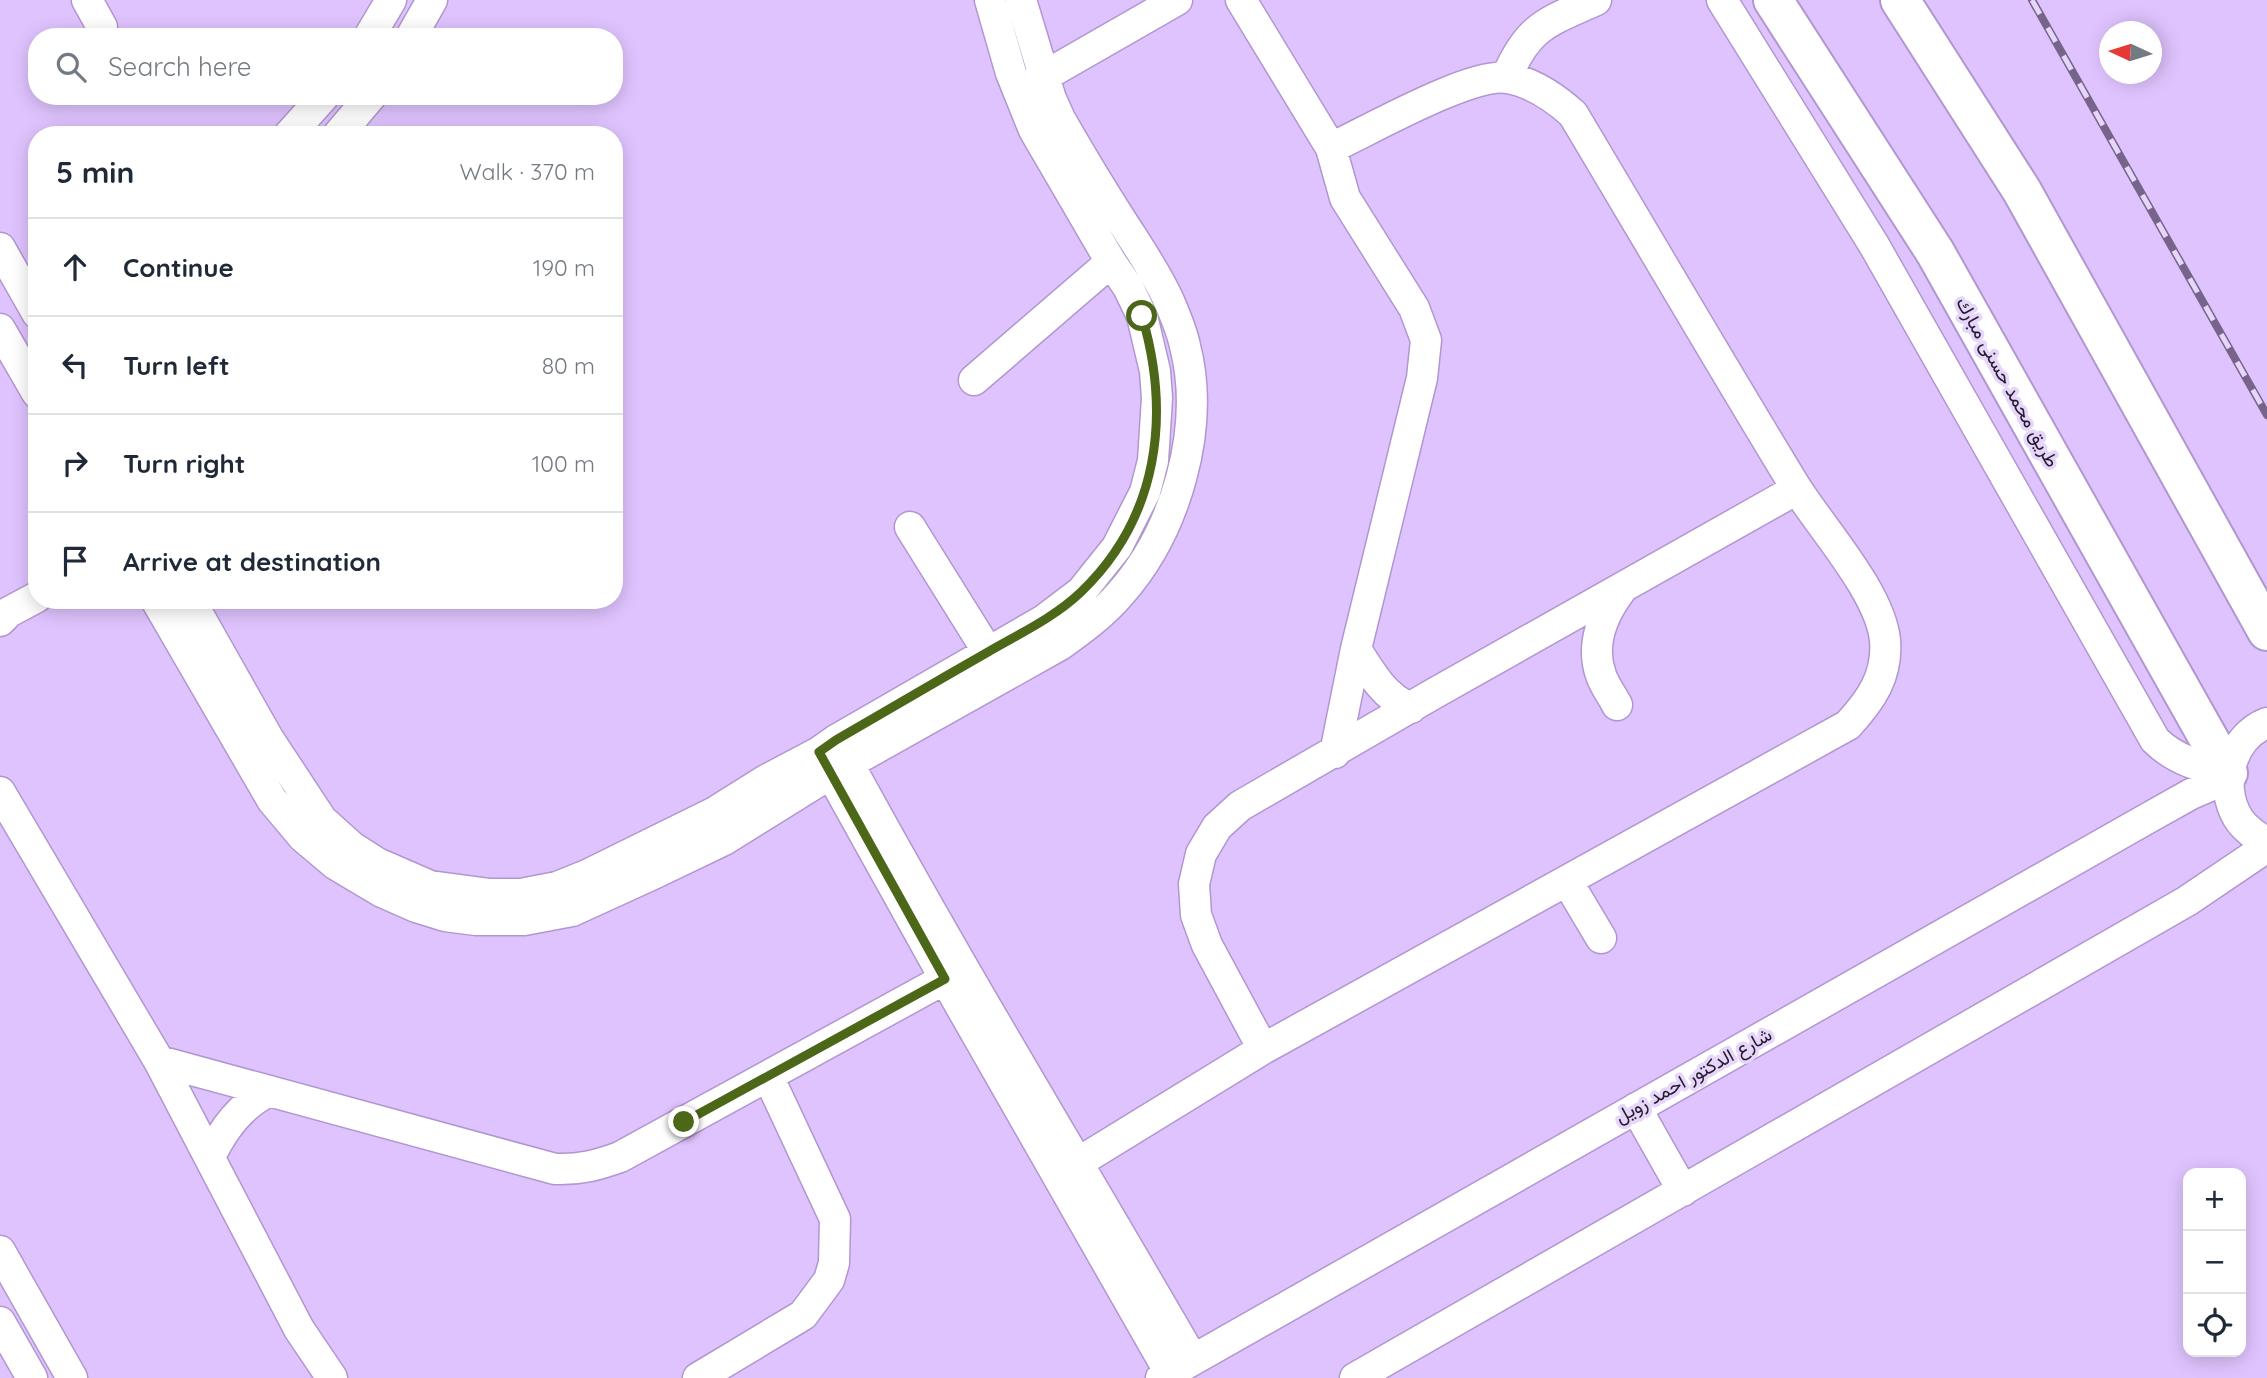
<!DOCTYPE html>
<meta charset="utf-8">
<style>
:root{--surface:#fff;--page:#f6f6f7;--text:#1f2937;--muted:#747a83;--line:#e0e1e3}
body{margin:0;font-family:Quicksand,Vazirmatn,sans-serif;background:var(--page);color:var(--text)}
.controls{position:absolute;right:21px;bottom:21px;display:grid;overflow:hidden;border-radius:14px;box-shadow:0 4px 18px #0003}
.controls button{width:63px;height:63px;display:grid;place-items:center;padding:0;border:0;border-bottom:2px solid var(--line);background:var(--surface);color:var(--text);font:35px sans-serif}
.compass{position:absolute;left:2099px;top:21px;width:63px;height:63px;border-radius:50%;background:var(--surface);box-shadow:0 4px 18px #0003;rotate:274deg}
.stop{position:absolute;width:21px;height:21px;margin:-16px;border:5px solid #4d6718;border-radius:50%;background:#fff}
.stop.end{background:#4d6718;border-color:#fff;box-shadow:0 2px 7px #0008}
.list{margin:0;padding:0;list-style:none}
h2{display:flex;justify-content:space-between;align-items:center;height:91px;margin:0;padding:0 28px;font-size:30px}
h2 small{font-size:23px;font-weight:400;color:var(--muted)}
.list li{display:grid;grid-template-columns:46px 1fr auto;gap:21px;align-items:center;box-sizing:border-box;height:98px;padding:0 28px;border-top:2px solid var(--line)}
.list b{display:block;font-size:26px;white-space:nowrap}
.list em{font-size:23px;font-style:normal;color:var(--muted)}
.icon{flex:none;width:38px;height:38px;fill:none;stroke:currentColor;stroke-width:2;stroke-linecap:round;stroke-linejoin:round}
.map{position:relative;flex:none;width:2267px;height:1378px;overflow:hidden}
.search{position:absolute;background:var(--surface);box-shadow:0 4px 18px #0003;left:28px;top:28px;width:595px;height:77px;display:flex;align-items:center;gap:18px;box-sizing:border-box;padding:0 24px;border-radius:28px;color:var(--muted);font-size:26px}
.panel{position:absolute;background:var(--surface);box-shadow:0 4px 18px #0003;left:28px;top:126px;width:595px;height:483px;border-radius:28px}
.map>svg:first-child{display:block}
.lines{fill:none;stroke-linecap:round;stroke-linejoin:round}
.minor-casing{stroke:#b197cf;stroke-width:33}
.highway-casing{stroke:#b197cf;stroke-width:42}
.minor{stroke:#fff;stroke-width:30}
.highway{stroke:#fff;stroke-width:38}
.rail-casing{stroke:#77648a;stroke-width:8}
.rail{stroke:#e6d6fa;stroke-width:5;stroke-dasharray:16;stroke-linecap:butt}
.route{stroke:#4d6718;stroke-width:9}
.labels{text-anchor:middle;stroke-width:7;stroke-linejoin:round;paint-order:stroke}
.street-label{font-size:19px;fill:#251a30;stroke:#e6d6fa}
</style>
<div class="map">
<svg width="2267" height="1378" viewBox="0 0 2267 1378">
<rect width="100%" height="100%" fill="#dfc3fe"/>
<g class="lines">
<!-- minor casing -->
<g class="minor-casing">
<path id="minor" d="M87 0 102 27 101 37
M1241 0 1331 148 1345 198 1414 308 1426 340 1422 378 1356 649 1335 753
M1722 0 1874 245 2155 740C2175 760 2201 767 2228 773
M369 37 391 0
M411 37 432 0
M1506 78C1529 25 1546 23 1596 0
M1027 86 1177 0
M289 135 324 96
M338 135 371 96
M0 248 37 313
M0 329 37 393
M974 380 1111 262
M910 527 988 652
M156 600 272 800 303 837 335 864 382 892 416 907 445 916 476 920H524L572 911 653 874 724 840 830 774 1060 645C1081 630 1103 614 1120 594 1176 531 1206 428 1185 346 1182 331 1175 315 1169 301 1157 274 1139 248 1123 223 1101 189 1080 154 1060 119L1051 99 1021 0
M190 600 268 738 322 820 352 847 377 863 430 886 490 894H521L557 887 587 875 715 812 766 780 819 752 836 740 1044 620 1081 592 1117 547 1145 492 1153 461 1157 398 1155 371 1142 316 1128 287 1111 262 1034 130 1011 73 990 0
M0 621 9 612 37 597
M1356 649C1370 672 1385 698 1411 708
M1617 705C1612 695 1604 685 1601 675 1590 645 1603 614 1621 590
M2267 723C2231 737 2218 785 2238 818 2245 829 2256 836 2267 843
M840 748C952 955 1075 1156 1193 1360
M821 756 945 979 1170 1373
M0 792 159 1061 299 1329 332 1378
M1567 881 1601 938
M1263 1049 1207 945 1196 915 1194 884 1201 854 1217 827 1240 806 1435 693 1797 489
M159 1061 555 1169C580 1170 598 1165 620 1157L963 969
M1636 1108 1683 1191
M210 1157C223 1129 241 1104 270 1091
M1079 1162 1263 1049 1848 725C1871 700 1888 676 1885 640 1880 592 1822 529 1795 486 1720 363 1647 238 1573 114 1554 97 1532 82 1507 78 1471 72 1368 131 1331 148
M0 1251 72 1378
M0 1322 32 1378
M698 1378 803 1315 829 1280 834 1263 835 1219 768 1076
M1161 1378 2150 817 2191 794 2228 778
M1355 1378 2187 901 2267 847"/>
</g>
<!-- highway casing -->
<g class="highway-casing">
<path id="highway" d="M1773 0 1935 252 2228 773
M1900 0 2022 191 2267 631"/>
</g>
<!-- minor -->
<use href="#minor" class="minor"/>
<!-- highway -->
<use href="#highway" class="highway"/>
<!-- rail casing -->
<g class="rail-casing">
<path id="rail" d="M2032 0 2267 415"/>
</g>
<!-- rail -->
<use href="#rail" class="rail"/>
</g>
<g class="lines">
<!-- route -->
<path class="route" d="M684 1122 945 979 819 752 836 740C886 711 937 681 988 652 1019 634 1055 617 1081 592 1159 517 1171 415 1142 316"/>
</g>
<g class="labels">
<!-- street labels -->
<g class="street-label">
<text transform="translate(2008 382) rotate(61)" y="7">طريق محمد حسنى مبارك</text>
<text transform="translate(1693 1075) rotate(-29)" y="7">شارع الدكتور احمد زويل</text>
</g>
</g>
</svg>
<div class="controls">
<button>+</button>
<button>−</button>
<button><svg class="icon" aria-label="locate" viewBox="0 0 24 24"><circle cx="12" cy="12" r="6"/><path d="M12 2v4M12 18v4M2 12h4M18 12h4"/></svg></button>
</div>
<svg class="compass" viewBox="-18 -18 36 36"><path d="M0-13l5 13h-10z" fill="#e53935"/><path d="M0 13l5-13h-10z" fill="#747a83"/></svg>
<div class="stop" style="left:1142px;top:316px"></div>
<div class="stop end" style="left:684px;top:1122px"></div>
<div class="search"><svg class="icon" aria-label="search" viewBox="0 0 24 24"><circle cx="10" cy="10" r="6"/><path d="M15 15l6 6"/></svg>Search here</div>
<section class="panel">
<h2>5 min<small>Walk · 370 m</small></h2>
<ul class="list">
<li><svg class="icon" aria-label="ahead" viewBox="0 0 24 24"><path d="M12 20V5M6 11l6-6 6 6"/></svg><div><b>Continue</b></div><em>190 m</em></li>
<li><svg class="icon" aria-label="left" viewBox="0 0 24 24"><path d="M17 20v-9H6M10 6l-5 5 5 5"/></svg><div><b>Turn left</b></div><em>80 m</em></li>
<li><svg class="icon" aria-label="right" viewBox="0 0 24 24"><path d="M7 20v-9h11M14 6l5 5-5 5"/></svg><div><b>Turn right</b></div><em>100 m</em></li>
<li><svg class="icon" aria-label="arrive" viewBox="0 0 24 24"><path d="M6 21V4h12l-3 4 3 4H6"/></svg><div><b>Arrive at destination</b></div></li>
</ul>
</section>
</div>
